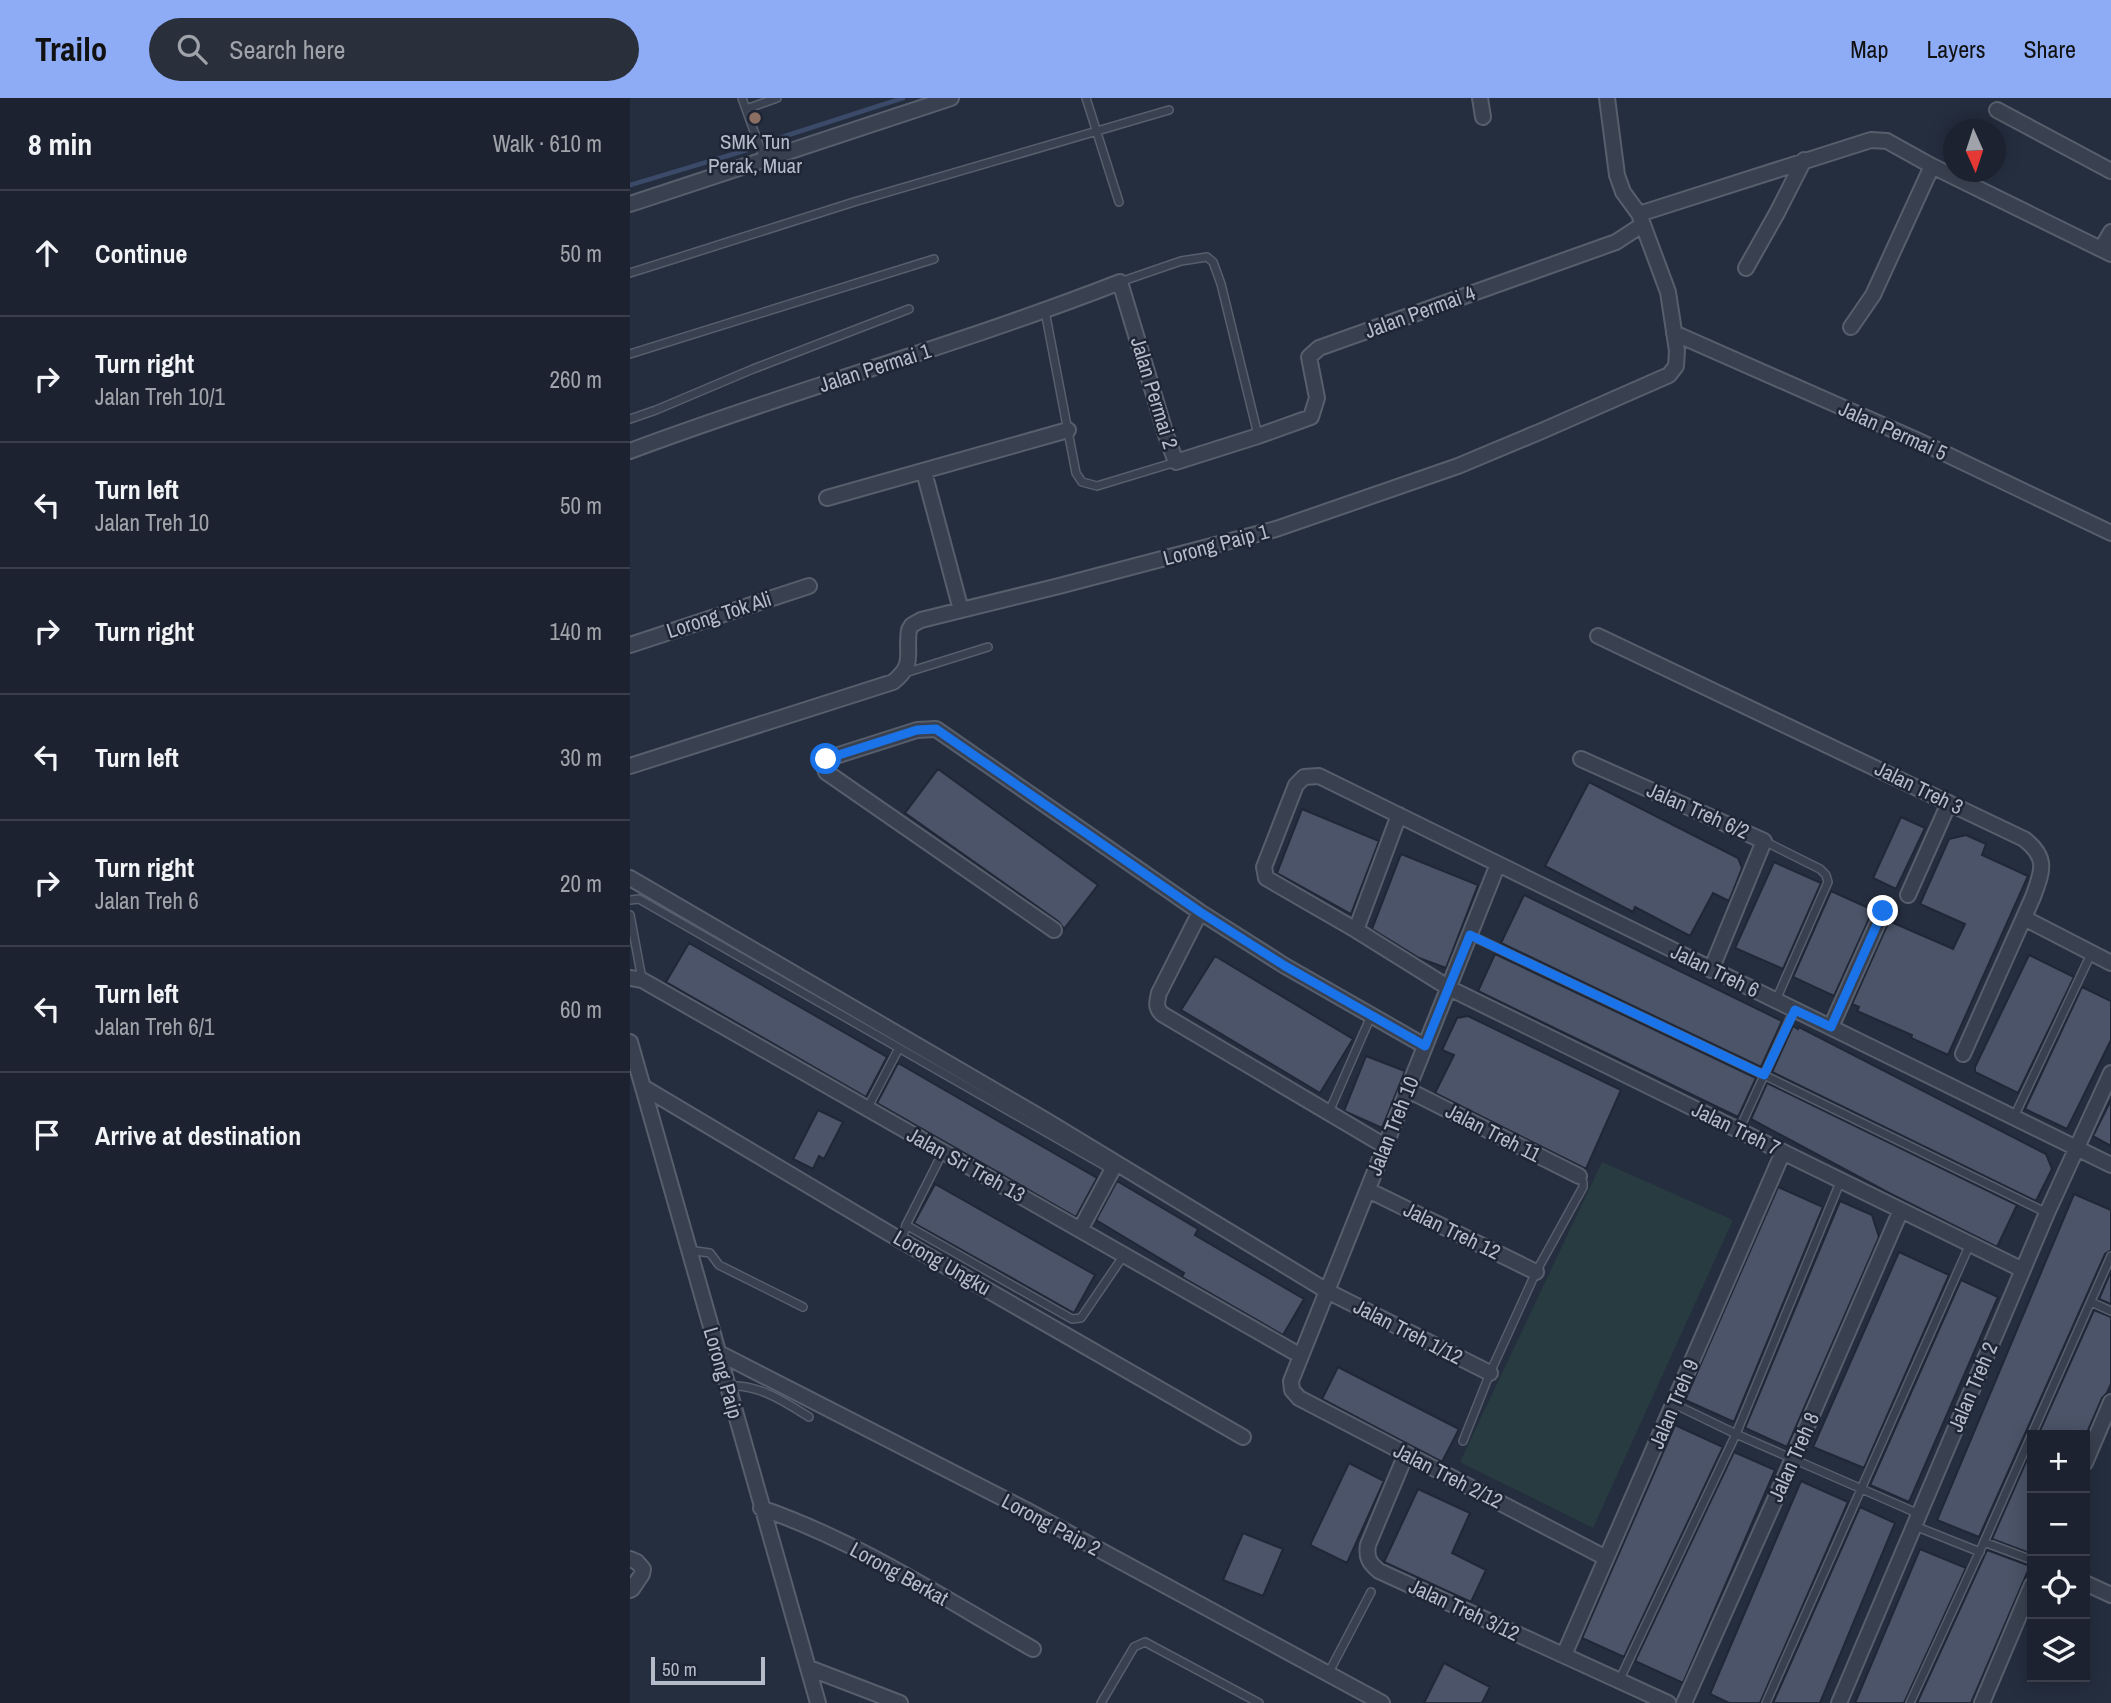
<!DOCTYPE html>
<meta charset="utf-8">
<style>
:root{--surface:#1c222f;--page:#292f3b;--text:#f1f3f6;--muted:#a0a4aa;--line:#3a3f4b;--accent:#8eacf6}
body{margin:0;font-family:"Archivo Narrow",sans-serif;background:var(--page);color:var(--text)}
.controls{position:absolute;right:21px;bottom:21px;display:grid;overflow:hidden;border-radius:0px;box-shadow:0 4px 18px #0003}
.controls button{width:63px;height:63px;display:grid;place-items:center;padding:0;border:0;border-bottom:2px solid var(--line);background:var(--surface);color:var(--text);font:35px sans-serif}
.compass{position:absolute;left:1313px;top:21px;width:63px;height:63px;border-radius:50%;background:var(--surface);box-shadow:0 4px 18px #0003;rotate:177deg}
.scale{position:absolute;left:21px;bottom:18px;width:114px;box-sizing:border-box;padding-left:7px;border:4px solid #b5bbc9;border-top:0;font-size:19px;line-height:24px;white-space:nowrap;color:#b5bbc9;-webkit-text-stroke:5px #1e2534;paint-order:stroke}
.stop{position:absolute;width:21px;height:21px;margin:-16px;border:5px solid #1a73e8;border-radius:50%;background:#fff}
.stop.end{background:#1a73e8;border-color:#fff;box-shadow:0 2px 7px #0008}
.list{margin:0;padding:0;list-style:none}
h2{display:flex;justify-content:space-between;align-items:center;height:91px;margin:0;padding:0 28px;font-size:30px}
h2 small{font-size:23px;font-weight:400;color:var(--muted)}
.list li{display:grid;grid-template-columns:46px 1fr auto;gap:21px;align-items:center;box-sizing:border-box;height:126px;padding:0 28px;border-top:2px solid var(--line)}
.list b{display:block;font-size:26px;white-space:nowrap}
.list p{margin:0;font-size:23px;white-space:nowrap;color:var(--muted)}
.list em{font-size:23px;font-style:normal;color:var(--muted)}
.icon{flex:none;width:38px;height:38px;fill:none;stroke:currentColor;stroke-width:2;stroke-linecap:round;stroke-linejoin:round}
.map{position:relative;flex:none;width:1481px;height:1605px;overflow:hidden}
header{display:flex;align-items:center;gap:42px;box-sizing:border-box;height:98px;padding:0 35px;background:var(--accent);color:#111}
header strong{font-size:33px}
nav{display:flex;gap:38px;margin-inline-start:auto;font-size:24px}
.search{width:490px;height:63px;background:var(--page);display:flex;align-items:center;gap:18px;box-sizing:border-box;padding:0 24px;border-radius:38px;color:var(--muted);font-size:26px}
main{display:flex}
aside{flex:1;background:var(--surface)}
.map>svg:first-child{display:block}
.green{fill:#273b40}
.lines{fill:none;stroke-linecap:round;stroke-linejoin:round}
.stream{stroke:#3b4a68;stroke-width:4.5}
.building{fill:#4b5468;stroke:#202736;stroke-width:2}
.lane-casing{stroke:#575e6c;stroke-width:10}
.street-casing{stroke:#575e6c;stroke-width:18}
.lane{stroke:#39404f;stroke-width:7}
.street{stroke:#39404f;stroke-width:14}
.route{stroke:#1a73e8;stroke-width:9}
.education-dot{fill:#8d6e63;stroke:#1e2534;stroke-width:2.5}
.labels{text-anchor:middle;stroke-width:5;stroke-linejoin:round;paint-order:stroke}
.poi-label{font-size:21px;fill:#b5bbc9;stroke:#1e2534}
.street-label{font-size:21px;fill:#b5bbc9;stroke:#1e2534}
</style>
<header>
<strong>Trailo</strong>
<div class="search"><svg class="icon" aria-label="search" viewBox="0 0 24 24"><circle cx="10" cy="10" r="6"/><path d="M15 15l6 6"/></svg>Search here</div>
<nav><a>Map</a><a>Layers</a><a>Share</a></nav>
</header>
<main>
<aside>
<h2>8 min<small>Walk · 610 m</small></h2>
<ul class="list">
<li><svg class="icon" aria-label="ahead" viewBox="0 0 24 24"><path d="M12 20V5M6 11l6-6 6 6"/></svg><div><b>Continue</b></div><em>50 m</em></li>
<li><svg class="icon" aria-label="right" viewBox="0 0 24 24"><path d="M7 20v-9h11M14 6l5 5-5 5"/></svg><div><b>Turn right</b><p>Jalan Treh 10/1</p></div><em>260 m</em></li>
<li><svg class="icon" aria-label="left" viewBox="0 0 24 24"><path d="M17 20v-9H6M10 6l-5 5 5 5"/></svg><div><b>Turn left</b><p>Jalan Treh 10</p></div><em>50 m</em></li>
<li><svg class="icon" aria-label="right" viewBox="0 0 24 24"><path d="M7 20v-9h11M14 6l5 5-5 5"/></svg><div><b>Turn right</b></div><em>140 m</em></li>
<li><svg class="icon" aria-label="left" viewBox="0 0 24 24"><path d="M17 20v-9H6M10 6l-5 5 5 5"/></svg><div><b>Turn left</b></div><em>30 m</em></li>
<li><svg class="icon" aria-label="right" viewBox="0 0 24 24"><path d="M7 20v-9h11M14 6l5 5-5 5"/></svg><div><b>Turn right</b><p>Jalan Treh 6</p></div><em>20 m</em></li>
<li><svg class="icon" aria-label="left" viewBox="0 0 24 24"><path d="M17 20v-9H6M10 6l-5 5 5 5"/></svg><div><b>Turn left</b><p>Jalan Treh 6/1</p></div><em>60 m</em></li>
<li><svg class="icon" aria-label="arrive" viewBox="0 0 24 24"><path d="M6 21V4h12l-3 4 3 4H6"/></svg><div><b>Arrive at destination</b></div></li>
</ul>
</aside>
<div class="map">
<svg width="1481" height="1605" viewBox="0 0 1481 1605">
<rect width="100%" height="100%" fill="#252e3f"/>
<!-- green -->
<path class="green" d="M972 1064 1103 1122 963 1430 830 1364Z"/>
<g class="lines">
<!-- stream -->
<path class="stream" d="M149 40 273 0
M0 87 117 52"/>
</g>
<!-- building -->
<path class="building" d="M308 671 468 787 434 831 429 824 275 715Z
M959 684 1108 760 1112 770 1099 803 1083 795 1060 838 1005 809 1003 814 915 768Z
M672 711 749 743 721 816 647 775Z
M1271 719 1295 730 1266 791 1243 780Z
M1336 737 1356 746 1352 757 1398 778 1318 957 1281 940 1282 937 1227 913 1229 909 1222 906 1259 823 1323 851 1335 826 1290 806 1319 741Z
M771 756 848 787 816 870 789 860 742 831Z
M1144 764 1191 785 1153 871 1105 850Z
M1201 793 1243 812 1204 898 1163 879Z
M894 797 1152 923 1131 969 871 845Z
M59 845 257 959 236 999 36 884Z
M865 856 1126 980 1108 1019 848 893Z
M1399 857 1444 879 1388 995 1345 974V969Z
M585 858 723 941 690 995 551 912Z
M1452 889 1481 903V942L1437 1031 1395 1011Z
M838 918 991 992 956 1071 805 995 824 957 812 952 827 920Z
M1163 928 1168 931 1169 929 1416 1056 1422 1071 1406 1103 1142 974Z
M736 958 775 973 752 1030 714 1013Z
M268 965 467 1080 446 1119 247 1005Z
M1137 985 1387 1107 1367 1149 1259 1095 1121 1021Z
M1481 1002V1048L1463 1038Z
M188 1012 213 1024 194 1061 189 1058 183 1071 163 1061Z
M487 1083 568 1131 565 1137 674 1201 653 1237 559 1183 552 1179 554 1175 466 1122Z
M305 1086 465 1177 444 1215 284 1125Z
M1148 1089 1193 1109 1104 1324 1055 1302Z
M1444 1096 1481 1112V1152L1475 1156 1349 1439 1307 1422Z
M1210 1103 1242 1117 1249 1139 1157 1349 1115 1330Z
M1269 1154 1319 1177 1234 1370 1183 1349Z
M1481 1173V1206L1469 1201Z
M1331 1182 1368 1199 1279 1404 1240 1387Z
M1464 1212 1481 1219V1286L1477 1295 1472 1300 1456 1337H1408Z
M708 1269 829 1331 812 1364 692 1301Z
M1045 1327 1093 1349 994 1559 952 1540Z
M1402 1350V1456L1362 1441Z
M1104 1354 1145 1372 1053 1585 1005 1563Z
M719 1365 754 1383 717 1465 680 1447Z
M1171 1383 1218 1404 1130 1605H1099L1080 1596Z
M788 1391 840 1415 822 1455 856 1472 841 1504 754 1464Z
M1230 1409 1265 1425 1190 1605H1143Z
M613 1435 653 1451 633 1498 593 1482Z
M1290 1451 1336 1470 1274 1605H1225Z
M1357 1452 1400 1468 1341 1605H1287Z
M814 1565 860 1589 852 1605H794Z"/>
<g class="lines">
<!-- lane casing -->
<g class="lane-casing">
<path id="lane" d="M112 0 134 61
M456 0 489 104
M116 11 147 0
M0 175 224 104 539 12
M490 184 551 163 577 159 583 164 591 186 628 337
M415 213 446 375 452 384 467 388 546 364
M0 256 304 161
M0 321 26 312 123 271 279 211
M275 575 358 549
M1134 743 1190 771 1196 777 1198 784 1146 902
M0 802 9 801 482 1072
M0 817 12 881
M840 837 1134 977 1417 1115
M237 1011 269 950
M699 1014 741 918
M1384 1019 1461 856
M1109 1032 1164 912
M276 1127 442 1221 451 1220 494 1157
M272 1142 276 1127 313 1054
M58 1152 80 1155 89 1167 173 1209
M1461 1204 1481 1213
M97 1288C127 1285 155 1304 179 1319
M1044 1306 1106 1336 1289 1416
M833 1343 860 1275 906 1174 953 1089V1084L949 1079
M1285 1428 1350 1454
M1354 1444 1402 1462
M698 1576 741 1494
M989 1583 1106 1336 1211 1082
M471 1605 504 1549 515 1544 629 1605
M1136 1605 1340 1146
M1280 1605 1354 1444 1481 1158"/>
</g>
<!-- street casing -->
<g class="street-casing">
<path id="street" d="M850 0 853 19
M1367 12 1481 73
M0 106 321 0
M1009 116 1241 42 1257 43 1302 68 1481 156
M1471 151 1481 134
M1116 170 1147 115 1174 62
M1221 229 1243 197 1302 68
M1044 235 1293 345 1481 435
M0 353C162 292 329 247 490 184L536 337 546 364 628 338 681 319 687 300 679 259 689 250 986 144 1012 127
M294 374 331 512
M197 400 438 332
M968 538 1394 741C1419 760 1412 774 1403 799L1333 956
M0 547 179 488
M951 661 1134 743 1081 872
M0 668 263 584C286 566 275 555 279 532L282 527 291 522 429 488 646 431 828 368 914 332 1039 277 1046 268 1047 253 1038 194 1009 116 993 94 987 77 977 0
M868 766 661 1283 662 1292 669 1300 976 1460
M0 780 417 1023 697 1193 860 1275
M1278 797 1319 705
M570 814 529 895C527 904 525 909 532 916L755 1048
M1394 820 1481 865
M424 832 196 674 193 665 196 661 287 632 306 631 570 814 655 868 795 948
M726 832 769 717
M0 880 12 882 671 1258
M1201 929 1253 813
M0 944 188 1605
M13 989 272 1143 613 1339
M778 992 949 1078
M738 1092 906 1174
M450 1132 486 1065
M1393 1172 819 890 726 832 636 780 634 769 666 687 674 679 689 678 1481 1067
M87 1254 396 1412 752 1605
M776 1356 738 1447C736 1459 739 1465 749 1473L1038 1605
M1455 1365 1481 1304
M131 1410C227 1443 315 1501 403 1551
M0 1461 7 1464 13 1471 12 1476 2 1491 0 1492
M1455 1485 1481 1497
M934 1557 1153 1054
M179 1570 270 1605
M1054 1605 1144 1404 1271 1112
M1209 1605 1417 1115 1481 975
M1352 1605 1402 1487"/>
</g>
<!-- lane -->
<use href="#lane" class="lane"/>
<!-- street -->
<use href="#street" class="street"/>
</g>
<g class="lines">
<!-- route -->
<path class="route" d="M196 661 287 632 306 631 570 814 655 868 795 948 840 837 1134 977 1165 912 1201 929 1253 813"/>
</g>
<!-- markers -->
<circle class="education-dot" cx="125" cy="20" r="7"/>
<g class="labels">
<!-- poi labels -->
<g class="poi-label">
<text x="125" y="51">SMK Tun<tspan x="125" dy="24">Perak, Muar</tspan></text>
</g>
<!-- street labels -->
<g class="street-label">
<text transform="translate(790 214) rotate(-20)" y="7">Jalan Permai 4</text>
<text transform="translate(245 270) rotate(-18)" y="7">Jalan Permai 1</text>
<text transform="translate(524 295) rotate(73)" y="7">Jalan Permai 2</text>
<text transform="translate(1263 333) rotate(24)" y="7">Jalan Permai 5</text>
<text transform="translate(586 447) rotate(-15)" y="7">Lorong Paip 1</text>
<text transform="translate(89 517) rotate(-18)" y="7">Lorong Tok Ali</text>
<text transform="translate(1289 690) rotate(26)" y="7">Jalan Treh 3</text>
<text transform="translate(1068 713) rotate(24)" y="7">Jalan Treh 6/2</text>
<text transform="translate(1085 873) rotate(26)" y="7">Jalan Treh 6</text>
<text transform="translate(763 1028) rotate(-68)" y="7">Jalan Treh 10</text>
<text transform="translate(1106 1031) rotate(26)" y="7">Jalan Treh 7</text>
<text transform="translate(863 1035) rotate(27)" y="7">Jalan Treh 11</text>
<text transform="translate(336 1067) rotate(29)" y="7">Jalan Sri Treh 13</text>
<text transform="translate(822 1133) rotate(26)" y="7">Jalan Treh 12</text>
<text transform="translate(312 1165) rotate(30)" y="7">Lorong Ungku</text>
<text transform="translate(778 1234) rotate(27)" y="7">Jalan Treh 1/12</text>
<text transform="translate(93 1275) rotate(74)" y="7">Lorong Paip</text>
<text transform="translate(1343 1289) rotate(-67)" y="7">Jalan Treh 2</text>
<text transform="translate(1044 1306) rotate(-67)" y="7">Jalan Treh 9</text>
<text transform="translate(1164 1359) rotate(-66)" y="7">Jalan Treh 8</text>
<text transform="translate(818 1378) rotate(27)" y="7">Jalan Treh 2/12</text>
<text transform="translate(421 1427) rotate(28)" y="7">Lorong Paip 2</text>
<text transform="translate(269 1476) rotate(29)" y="7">Lorong Berkat</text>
<text transform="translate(834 1512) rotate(25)" y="7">Jalan Treh 3/12</text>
</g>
</g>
</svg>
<div class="controls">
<button>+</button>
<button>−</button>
<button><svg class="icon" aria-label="locate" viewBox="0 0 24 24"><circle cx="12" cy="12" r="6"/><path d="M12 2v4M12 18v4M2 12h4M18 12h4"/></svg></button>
<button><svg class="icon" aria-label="layers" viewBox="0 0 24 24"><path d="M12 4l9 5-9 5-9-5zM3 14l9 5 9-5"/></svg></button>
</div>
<svg class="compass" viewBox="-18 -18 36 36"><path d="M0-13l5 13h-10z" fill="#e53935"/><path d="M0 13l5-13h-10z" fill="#a0a4aa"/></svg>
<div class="scale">50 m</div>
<div class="stop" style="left:196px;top:661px"></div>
<div class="stop end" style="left:1253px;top:813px"></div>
</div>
</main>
